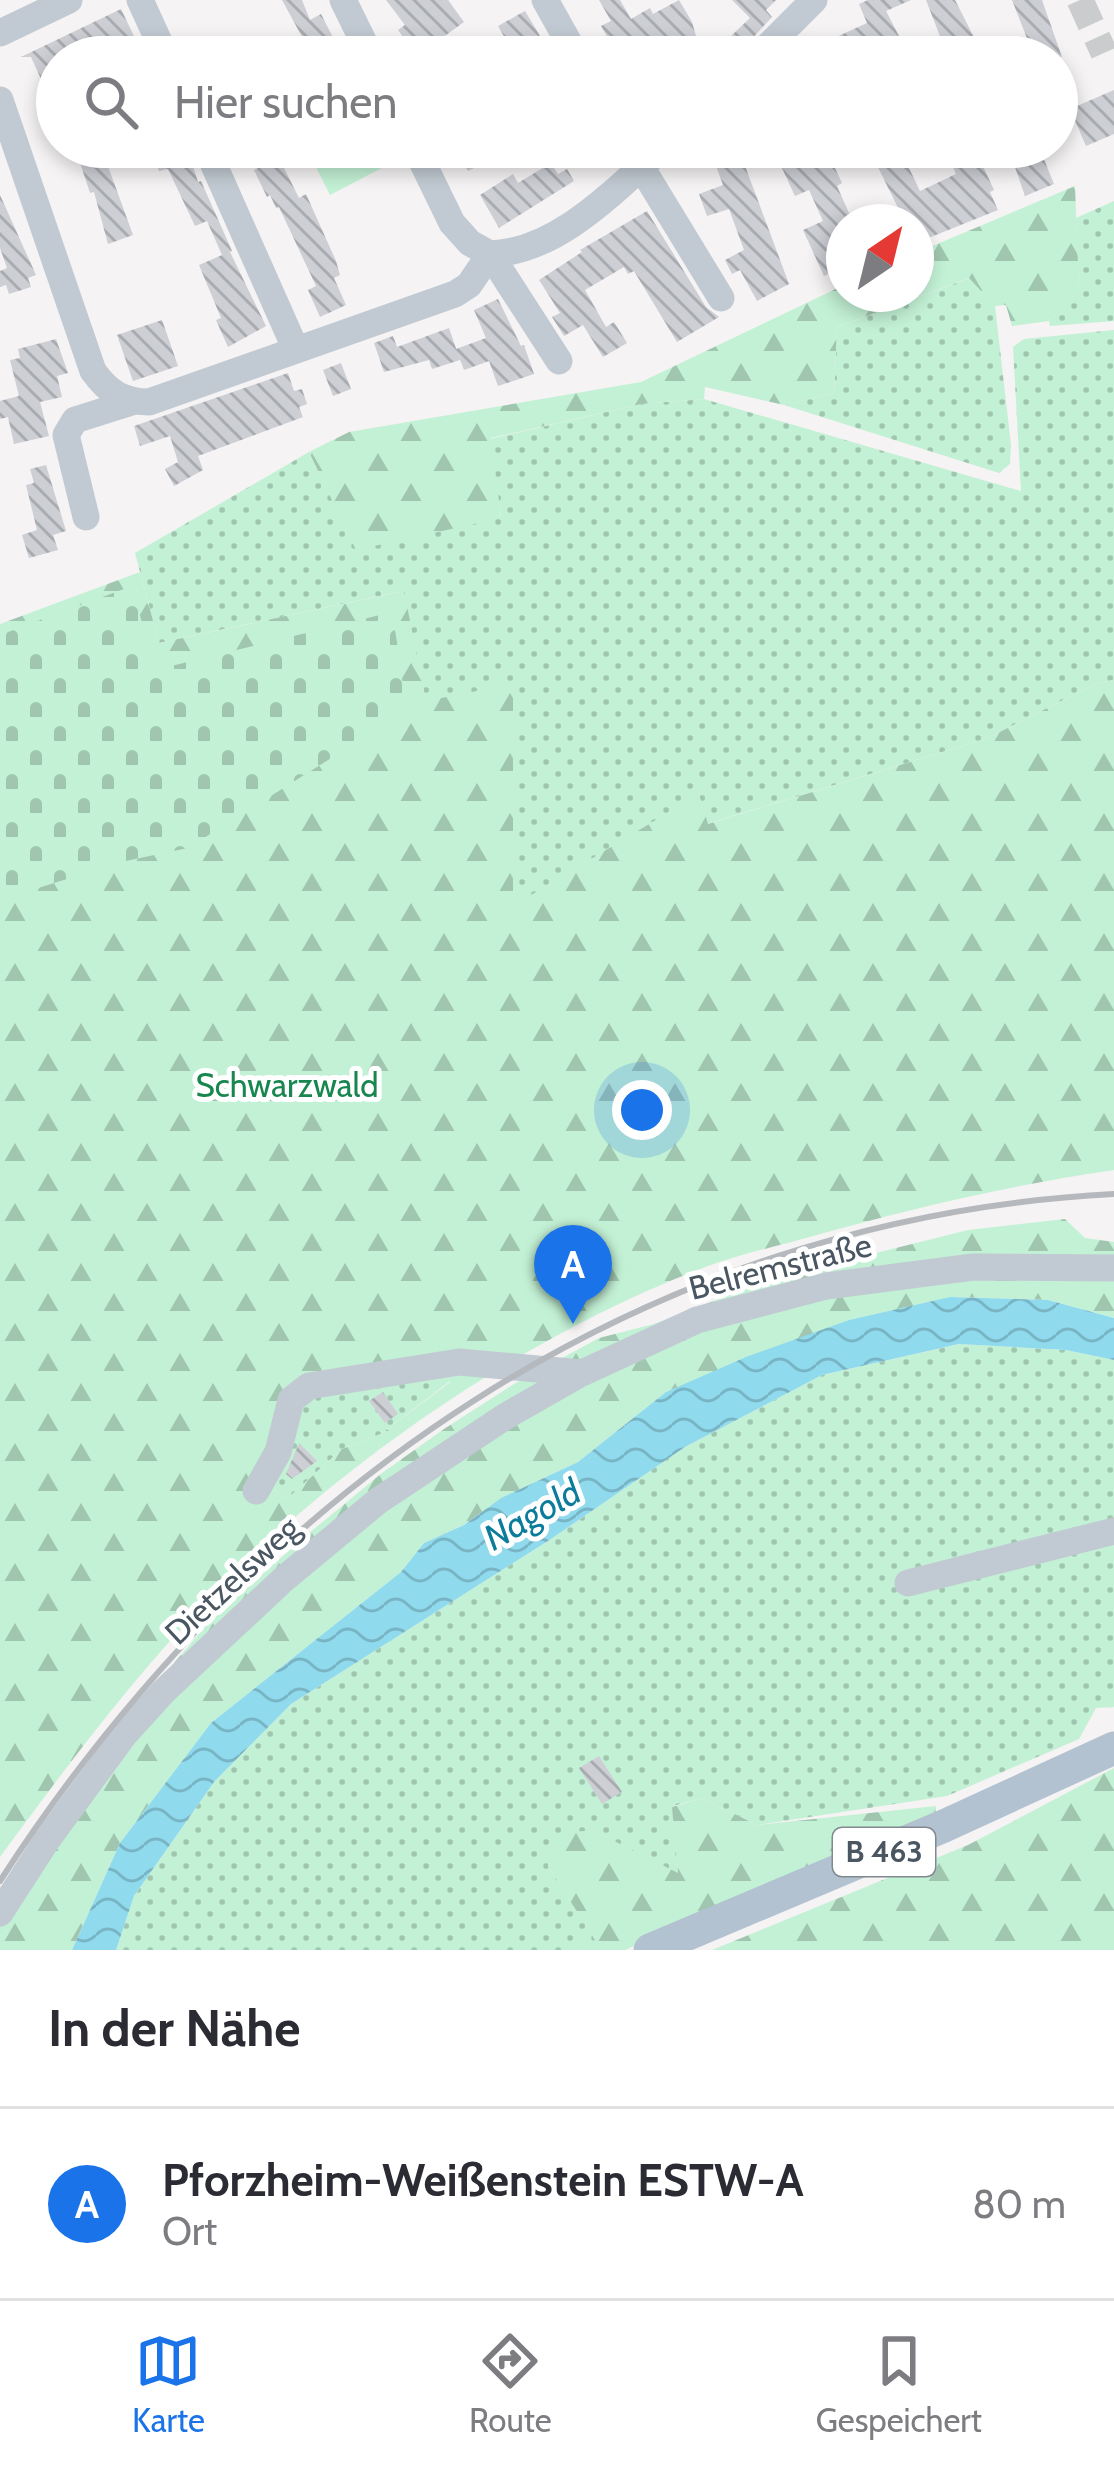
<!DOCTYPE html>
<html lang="de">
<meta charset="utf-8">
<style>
:root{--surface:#fff;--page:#f2f2f3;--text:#2b2b33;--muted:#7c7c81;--line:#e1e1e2;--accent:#1a73e8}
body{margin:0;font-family:Cabin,sans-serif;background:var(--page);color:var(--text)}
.compass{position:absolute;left:826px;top:204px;width:108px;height:108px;border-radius:50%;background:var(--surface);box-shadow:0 6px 18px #0003;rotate:35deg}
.you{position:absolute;left:642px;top:1110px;width:42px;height:42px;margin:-30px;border:9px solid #fff;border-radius:50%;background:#1a73e8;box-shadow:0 0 0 18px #1a73e833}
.badge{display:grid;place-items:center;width:78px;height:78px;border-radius:50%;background:var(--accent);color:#fff;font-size:39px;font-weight:700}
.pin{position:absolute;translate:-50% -99px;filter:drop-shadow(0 3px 6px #0008)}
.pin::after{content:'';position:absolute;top:63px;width:42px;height:36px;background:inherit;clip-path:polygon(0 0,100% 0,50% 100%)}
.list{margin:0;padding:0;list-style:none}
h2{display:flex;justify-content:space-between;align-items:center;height:156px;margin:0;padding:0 48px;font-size:51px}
h2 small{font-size:39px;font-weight:400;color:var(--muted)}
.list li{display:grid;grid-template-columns:78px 1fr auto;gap:36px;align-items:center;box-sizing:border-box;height:192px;padding:0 48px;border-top:3px solid var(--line)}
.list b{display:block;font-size:45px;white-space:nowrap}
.list p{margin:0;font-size:39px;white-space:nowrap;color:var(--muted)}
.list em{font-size:39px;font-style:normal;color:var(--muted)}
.icon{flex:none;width:66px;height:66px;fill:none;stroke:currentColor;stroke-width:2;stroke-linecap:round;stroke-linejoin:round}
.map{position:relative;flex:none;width:1114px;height:1950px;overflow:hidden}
.search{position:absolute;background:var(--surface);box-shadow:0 6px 18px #0003;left:36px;right:36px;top:36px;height:132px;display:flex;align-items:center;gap:30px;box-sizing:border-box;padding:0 42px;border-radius:66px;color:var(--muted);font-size:45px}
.sheet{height:348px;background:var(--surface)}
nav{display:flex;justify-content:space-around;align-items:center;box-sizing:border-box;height:168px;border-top:3px solid var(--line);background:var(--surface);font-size:33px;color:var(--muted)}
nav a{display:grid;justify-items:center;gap:6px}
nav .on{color:var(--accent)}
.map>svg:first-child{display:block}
.grass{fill:url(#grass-dots)}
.forest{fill:url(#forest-firs);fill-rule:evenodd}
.cemetery{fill:url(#cemetery-stones)}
.park{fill:#c3f1d5}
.water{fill:url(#water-waves)}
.building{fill:url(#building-back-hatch)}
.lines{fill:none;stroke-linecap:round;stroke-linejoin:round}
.minor-tunnel{stroke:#caccce;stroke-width:27;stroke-dasharray:27 14;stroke-linecap:butt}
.minor{stroke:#c1cad2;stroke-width:27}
.major{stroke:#b3c2d1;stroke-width:33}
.rail{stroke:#b5b8bd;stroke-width:6}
.labels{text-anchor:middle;stroke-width:10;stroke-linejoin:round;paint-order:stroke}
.shield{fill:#fff;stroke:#808990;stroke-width:3}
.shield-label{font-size:30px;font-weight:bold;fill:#4a5661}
.park-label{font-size:33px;fill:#17864f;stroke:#fff}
.street-label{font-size:33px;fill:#4a5661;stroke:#fff}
.water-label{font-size:36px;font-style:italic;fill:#0c7c9b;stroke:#fff}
</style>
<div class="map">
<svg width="1114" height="1950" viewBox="0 0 1114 1950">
<defs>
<pattern id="grass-dots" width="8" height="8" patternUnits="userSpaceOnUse" patternTransform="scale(3)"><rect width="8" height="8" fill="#c3f1d5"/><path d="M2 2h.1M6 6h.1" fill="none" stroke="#a0c6b0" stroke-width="1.8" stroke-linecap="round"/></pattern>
<pattern id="forest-firs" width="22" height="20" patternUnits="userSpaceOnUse" patternTransform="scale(3)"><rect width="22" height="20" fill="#c3f1d5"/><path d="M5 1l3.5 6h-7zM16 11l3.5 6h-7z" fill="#a0c6b0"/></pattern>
<pattern id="cemetery-stones" width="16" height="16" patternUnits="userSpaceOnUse" patternTransform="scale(3)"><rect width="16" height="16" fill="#c3f1d5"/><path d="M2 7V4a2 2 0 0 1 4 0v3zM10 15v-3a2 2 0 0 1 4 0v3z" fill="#a0c6b0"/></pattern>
<pattern id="water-waves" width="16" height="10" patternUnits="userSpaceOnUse" patternTransform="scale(3)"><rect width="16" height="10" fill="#90daee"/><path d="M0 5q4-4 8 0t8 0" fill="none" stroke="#78b4c4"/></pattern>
<pattern id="building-back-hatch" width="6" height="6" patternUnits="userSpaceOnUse" patternTransform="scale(3)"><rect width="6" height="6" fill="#cdcfd5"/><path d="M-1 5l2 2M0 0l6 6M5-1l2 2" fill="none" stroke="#a8abb0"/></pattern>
</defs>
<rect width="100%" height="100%" fill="#f5f3f3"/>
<!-- grass -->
<path class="grass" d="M1114 201V321L1050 326 1049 321 1079 290 1076 218Z
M970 278 995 306 1011 445 1010 464 999 473 784 405 834 393 837 327Z
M1114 330V680L1097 683 988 738 707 824 698 795 512 907 426 702 403 591 159 643 135 553 309 452 356 549 501 517 490 439 641 404 704 399 1021 491 1013 347 1024 339Z
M960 1344 1066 1350 1114 1360V1707L1096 1708 1079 1739 947 1796 757 1825 702 1798 673 1806 678 1874 592 1830 548 1866 596 1941 576 1950H116L134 1896 214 1782 291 1704 548 1541 685 1447 822 1375Z
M440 1358 450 1381 381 1434 342 1449 287 1499 257 1479 283 1400Z"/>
<!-- forest -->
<path class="forest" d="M1075 186 1079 290 1049 321 1012 326 1006 305 995 306 969 278 837 327 834 393 784 405 705 387 704 399 641 404 491 438 501 518 356 550 309 452 349 432 641 382 844 285V294H916V253Z
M140 572 159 643 404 591 426 701 513 684V906L699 794 708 824 988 738 1097 683 1114 680V1170C1011 1185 912 1208 813 1236 778 1246 741 1254 708 1266 524 1335 333 1467 199 1609 126 1687 63 1771 0 1857V624ZM440 1358 450 1382 381 1434 342 1449 287 1499 257 1479 314 1375Z
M1065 1219 1085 1238 1114 1242V1318L1048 1300 951 1297 849 1320 666 1392 578 1462 501 1498 464 1525 424 1543 401 1572 211 1723 120 1843 72 1950H0V1891L90 1761 210 1621 302 1539 382 1473 444 1429 514 1384 599 1338 654 1324 768 1280 968 1230Z
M1114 1768V1950H712L968 1845Z
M702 1798 757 1825 936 1806 935 1816 625 1950H576L595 1940 548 1866 550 1835 592 1830 678 1873 672 1807Z"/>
<!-- cemetery -->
<path class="cemetery" d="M132 586 155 670 392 612 402 673 403 713 188 848 121 862 0 900V635Z"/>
<!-- park -->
<path class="park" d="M306 147H395L401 158 330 195Z"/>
<!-- water -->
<path class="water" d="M950 1297 1048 1300 1114 1318V1360L1066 1350 959 1344 822 1375 685 1447 548 1541 291 1704 214 1782 134 1896 116 1950H72L120 1843 211 1723 401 1572 424 1543 464 1525 501 1498 578 1462 666 1392 746 1357 849 1320Z"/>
<!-- building -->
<path class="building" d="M282 0H302L310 20 321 14 343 57H313Z
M386 0H448L464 22 417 56 398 30 405 25Z
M599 0H620L631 19 650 8 653 14 679 0 692 22 702 57H664L659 48 643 57H619L601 26 611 21Z
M732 0H776L766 10 772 17 735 57H709L750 18Z
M868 0H911L886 11 910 57H881L873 40 848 50 851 57H827L821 44 867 23 859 4Z
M926 0H955L984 57H948Z
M1012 0H1042L1062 57H1005L1030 46Z
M121 9 144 57H57L55 131 41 92 46 90 31 57H21Z
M525 11 549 51 539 57H516L498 26Z
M1114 90V134L1086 146 1070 109Z
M75 147H101L133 235 108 244 94 192 90 193Z
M162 147H187L198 182 201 181 232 251 225 254 230 252 266 326 228 347 216 320 221 318 199 265 222 255 207 221 195 226 168 169 159 171 152 150Z
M465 147H511L468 171 456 152Z
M573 147H611L615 158 600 166 595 156 582 163Z
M709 147H738L789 284 757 301 740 270 732 274 725 260 744 250 729 209 707 216 699 194 723 185Z
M783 147H825L842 183 837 186 853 222H844V267L824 276 803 230 823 221 809 190 795 196 774 151Z
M868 147H893L902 167 907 164 920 191 956 174 946 151 974 147 994 190 990 192 998 210 916 243V222H905Z
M1008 147H1039L1054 184 1025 196Z
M279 158 299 198 306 194 336 261 340 275 334 278 346 305 320 317 308 290 316 286 279 207 276 208 270 195 267 197 254 170Z
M551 163 558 174 567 169 574 181 499 228 480 195 513 174 518 183Z
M0 195 36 275 28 278 31 287 9 294 6 285 0 287V271L7 268 0 248Z
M647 211 706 307 719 317 677 342 634 271 628 274 624 267 585 290 606 327 614 322 627 343 603 357 583 325 564 336 552 317 560 313 539 280 582 252 580 250Z
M498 299 521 346 524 345 534 374 498 386 489 361 464 370 456 349 486 338 474 310Z
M162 320 178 366 133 381 117 335Z
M449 328 460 360 432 369 429 360 384 372 374 343 393 336 397 347Z
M56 339 68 373 57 376 62 397 40 402 49 436 14 444 8 417 0 419V401L19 396 10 360 20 358 18 349Z
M341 363 351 389 333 396 323 370Z
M288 373 294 391 302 389 307 404 299 407 303 417 198 456 203 470 174 486 165 469 178 462 170 436 140 446 134 426Z
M46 465 66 531 53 535 58 550 29 558 22 535 37 530 26 485 34 483 30 469Z
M383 1392 398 1414 385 1423 369 1401Z
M299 1443 317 1461 292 1479 286 1474Z
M599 1756 622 1792 602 1804 579 1768Z"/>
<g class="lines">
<!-- minor-tunnel -->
<path class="minor-tunnel" d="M1080 0 1104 53"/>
<!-- minor -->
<path class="minor" d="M140 0 166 57
M343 0 371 57
M545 0 577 57
M0 33 69 0
M757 57 814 0
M0 100 93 371C108 392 123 402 149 402L455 294 469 285 490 254C558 252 615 190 663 147
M206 147 296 350
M415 147 452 223 470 243 490 254 559 361
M629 147 721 298
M86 517 66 435 75 420 132 402
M256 1491 278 1452 291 1400 309 1386 459 1362 582 1373 697 1320 826 1286 973 1267 1114 1268
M908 1583 1114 1531
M0 1913 47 1840 124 1735 164 1691 285 1578 378 1501 506 1416 578 1375"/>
<!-- major -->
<path class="major" d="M650 1950 944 1826 1114 1748"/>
<!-- rail -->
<path class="rail" d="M0 1881C252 1491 642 1218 1114 1194"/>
</g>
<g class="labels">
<!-- shield labels -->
<rect class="shield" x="833" y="1828" width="102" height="48" rx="9"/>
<g class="shield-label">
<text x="884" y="1862">B 463</text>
</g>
<!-- park labels -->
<g class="park-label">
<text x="287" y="1097">Schwarzwald</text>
</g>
<!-- street labels -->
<g class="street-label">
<text transform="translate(780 1266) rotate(-14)" y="12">Belremstraße</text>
<text transform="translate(232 1580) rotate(-43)" y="12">Dietzelsweg</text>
</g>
<!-- water labels -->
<g class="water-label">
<text transform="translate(532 1514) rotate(-30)" y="13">Nagold</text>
</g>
</g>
</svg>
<svg class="compass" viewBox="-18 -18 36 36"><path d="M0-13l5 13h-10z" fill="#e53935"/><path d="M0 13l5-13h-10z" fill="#7c7c81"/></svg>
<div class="you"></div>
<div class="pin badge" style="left:573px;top:1324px">A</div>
<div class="search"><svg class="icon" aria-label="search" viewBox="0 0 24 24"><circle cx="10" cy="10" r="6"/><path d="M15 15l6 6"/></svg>Hier suchen</div>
</div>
<section class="sheet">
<h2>In der Nähe<small></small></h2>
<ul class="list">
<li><span class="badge">A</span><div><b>Pforzheim-Weißenstein ESTW-A</b><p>Ort</p></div><em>80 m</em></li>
</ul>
</section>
<nav>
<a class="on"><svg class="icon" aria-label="map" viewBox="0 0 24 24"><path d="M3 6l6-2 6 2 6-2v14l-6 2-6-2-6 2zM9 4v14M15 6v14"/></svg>Karte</a>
<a><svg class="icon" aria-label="directions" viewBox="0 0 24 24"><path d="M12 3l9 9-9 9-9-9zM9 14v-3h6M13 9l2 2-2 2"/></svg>Route</a>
<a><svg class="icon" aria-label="saved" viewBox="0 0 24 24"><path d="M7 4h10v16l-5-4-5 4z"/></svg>Gespeichert</a>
</nav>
